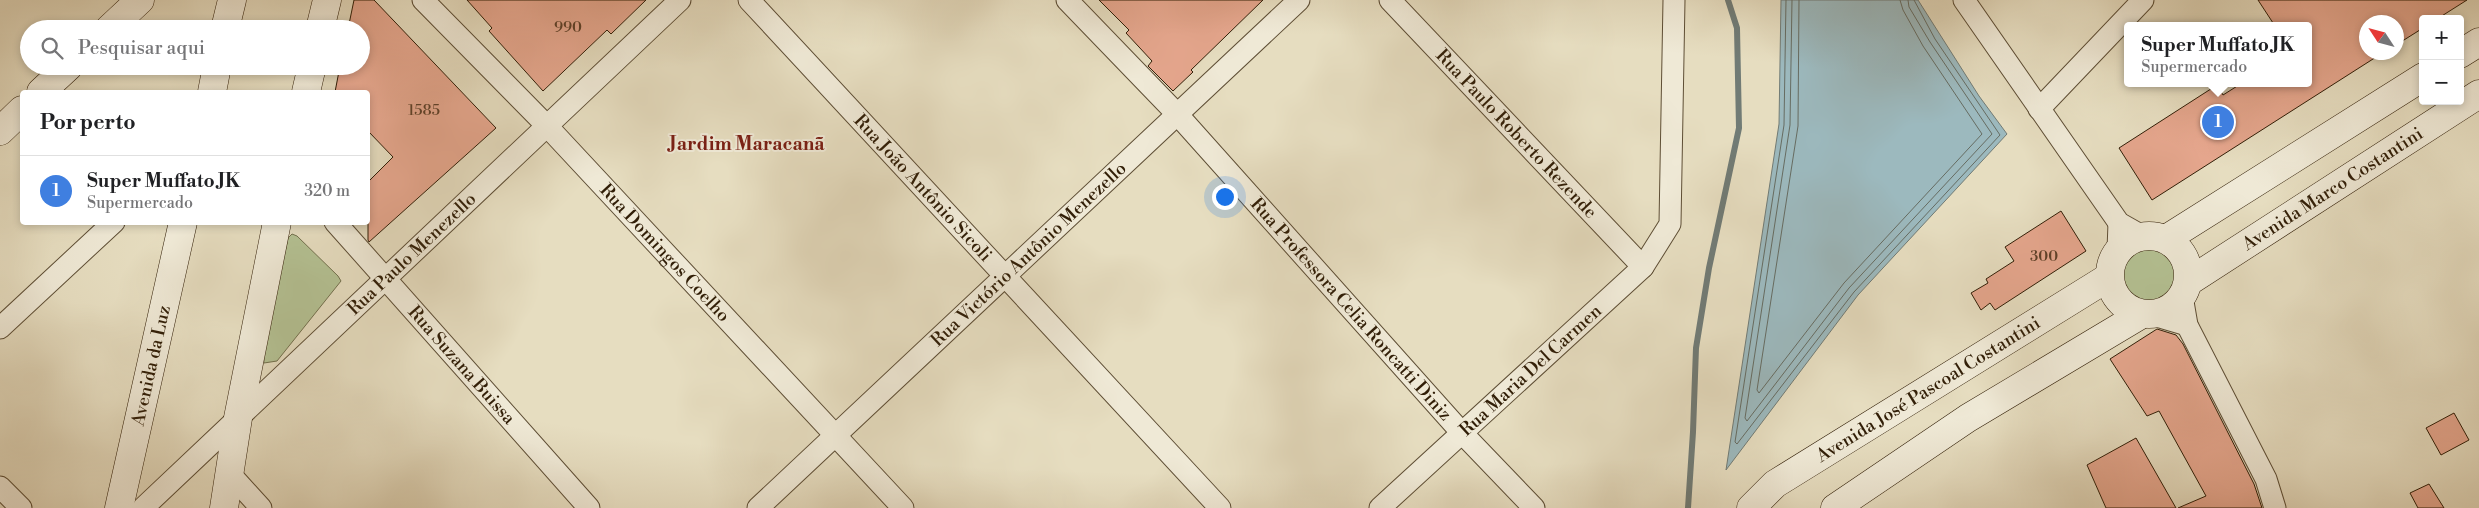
<!DOCTYPE html>
<html lang="pt">
<meta charset="utf-8">
<style>
:root{--surface:#fff;--page:#f6f6f6;--text:#202124;--muted:#757577;--line:#e0e0e0;--accent:#8f2418}
body{margin:0;font-family:"Libre Bodoni",serif;background:var(--page);color:var(--text)}
.controls{position:absolute;right:15px;top:15px;display:grid;overflow:hidden;border-radius:5px;box-shadow:0 2px 8px #0003}
.controls button{width:45px;height:45px;display:grid;place-items:center;padding:0;border:0;border-bottom:1px solid var(--line);background:var(--surface);color:var(--text);font:25px sans-serif}
.compass{position:absolute;left:2359px;top:15px;width:45px;height:45px;border-radius:50%;background:var(--surface);box-shadow:0 2px 8px #0003;rotate:306deg}
.you{position:absolute;left:1224px;top:196px;width:18px;height:18px;margin:-12px;border:4px solid #fff;border-radius:50%;background:#1a73e8;box-shadow:0 0 0 8px #1a73e833}
.badge{display:grid;place-items:center;width:32px;height:32px;border-radius:50%;background:var(--accent);color:#fff;font-size:16px;font-weight:700}
.pin{position:absolute;translate:-50% -50%;border:2px solid #fff;box-shadow:0 1px 5px #0006}
.popup{position:absolute;left:2124px;top:22px;width:188px;height:65px;box-sizing:border-box;display:grid;place-content:center;border-radius:5px;background:var(--surface);filter:drop-shadow(0 1px 4px #0005);font-size:16px;white-space:nowrap;color:var(--muted)}
.popup b{font-size:19px;color:var(--text)}
.popup::after{content:'';position:absolute;left:50%;top:100%;margin-left:-10px;border:10px solid transparent;border-top-color:var(--surface)}
.list{margin:0;padding:0;list-style:none}
h2{display:flex;justify-content:space-between;align-items:center;height:65px;margin:0;padding:0 20px;font-size:21px}
h2 small{font-size:16px;font-weight:400;color:var(--muted)}
.list li{display:grid;grid-template-columns:32px 1fr auto;gap:15px;align-items:center;box-sizing:border-box;height:70px;padding:0 20px;border-top:1px solid var(--line)}
.list b{display:block;font-size:19px;white-space:nowrap}
.list p{margin:0;font-size:16px;white-space:nowrap;color:var(--muted)}
.list em{font-size:16px;font-style:normal;color:var(--muted)}
.icon{flex:none;width:28px;height:28px;fill:none;stroke:currentColor;stroke-width:2;stroke-linecap:round;stroke-linejoin:round}
.map{position:relative;flex:none;width:2479px;height:508px;overflow:hidden}
.search{position:absolute;background:var(--surface);box-shadow:0 2px 8px #0003;left:20px;top:20px;width:350px;height:55px;display:flex;align-items:center;gap:12px;box-sizing:border-box;padding:0 18px;border-radius:28px;color:var(--muted);font-size:19px}
.panel{position:absolute;background:var(--surface);box-shadow:0 2px 8px #0003;left:20px;top:90px;width:350px;height:135px;border-radius:5px}
.map>svg:first-child{display:block}
.green{fill:#b4c193;stroke:#72704d}
.water{fill:#9cb9be;stroke:#717b75}
.lines{fill:none;stroke-linecap:round;stroke-linejoin:round}
.shore{stroke:#666c62;stroke-width:1}
.stream{stroke:#717b75;stroke-width:6}
.building{fill:#e5a68d;stroke:#311e07}
.street-casing{stroke:#5e4e35;stroke-width:23}
.secondary-casing{stroke:#311e07;stroke-width:29}
.street{stroke:#efe9d6;stroke-width:21}
.secondary{stroke:#efe9d6;stroke-width:28}
.labels{text-anchor:middle;stroke-width:4;stroke-linejoin:round;paint-order:stroke}
.number-label{font-size:15px;fill:#5e4028}
.street-label{font-size:18px;fill:#311e07;stroke:#efe9d6}
.neighbourhood-label{font-size:19px;font-weight:bold;fill:#7a1f14;stroke:#efe9d6}
</style>
<div class="map">
<svg width="2479" height="508" viewBox="0 0 2479 508">
<rect width="100%" height="100%" fill="#e6ddc0"/>
<filter id="stains"><feTurbulence type="fractalNoise" baseFrequency=".004" numOctaves="4"/><feColorMatrix values="0 0 0 0 .2 0 0 0 0 .09 0 0 0 0 .02 0 0 0 .5 -.17"/></filter>
<radialGradient id="worn" r=".72"><stop offset=".6" stop-color="#630" stop-opacity="0"/><stop offset="1" stop-color="#630" stop-opacity=".3"/></radialGradient>
<!-- green -->
<path class="green" d="M292 234 297 236 338 276 341 281 277 361 264 363 263 351 288 238Z
M2120 276a28 28 0 1 1 56 0a28 28 0 1 1-56 0Z"/>
<!-- water -->
<path class="water" d="M1781 0H1918L1979 96 2007 134 1858 295 1726 470 1779 124Z"/>
<g class="lines">
<!-- shore -->
<path class="shore" d="M1786 0 1784 125 1735 442 1737 444 1854 292 2000 135 1935 39 1914 0
M1792 0 1790 125 1745 418 1747 421 1849 288 1992 134 1930 42 1909 7 1908 0
M1799 0 1798 126 1757 390 1759 393 1844 283 1982 134 1923 46 1903 10 1900 0"/>
<!-- stream -->
<path class="stream" d="M1688 508 1693 432 1696 348 1709 268 1739 128 1737 28 1728 0"/>
</g>
<!-- building -->
<path class="building" d="M354 0H374L496 128 369 242 368 240V182L393 157 368 131V92H335L340 66H361V29H348Z
M467 0H646L611 34 607 30 543 91 489 31 492 28Z
M1099 0H1263L1191 70 1193 72 1173 91 1148 66 1152 61 1126 33 1129 30Z
M2258 0H2467L2437 19H2423V28L2396 45V22H2366V52H2384L2152 200 2119 148 2217 85 2223 95 2242 83H2308V26H2275Z
M2061 211 2086 251 1995 310 1990 303 1981 310 1971 293 1988 283 1986 279 2014 261 2005 247Z
M2157 329 2176 335 2183 344 2254 484 2262 508H2178L2206 496 2159 411 2147 416 2110 359Z
M2454 413 2469 440 2441 455 2426 428Z
M2136 438 2176 508H2106L2087 465Z
M2429 484 2444 508H2418L2410 493Z"/>
<g class="lines">
<!-- street casing -->
<g class="street-casing">
<g id="street">
<path id="s1" d="M423 0 547 126 903 508"/>
<path id="s2" d="M749 0 1220 508"/>
<path id="s3" d="M1067 0 1177 114 1462 433 1534 508"/>
<path id="s4" d="M1390 0 1643 267"/>
<path d="M1964 0 2119 223 2142 236"/>
<path d="M2039 109 2143 0"/>
<path id="s5" d="M335 222 589 508"/>
<path d="M2118 250 2119 223"/>
<path d="M2182 296 2187 325 2266 479 2275 508"/>
<path d="M2153 315 2187 325"/>
<path d="M0 328 114 222"/>
<path d="M231 475 261 508"/>
<path d="M0 487 21 508"/>
<path id="s6" d="M143 508 680 0"/>
<path id="s7" d="M758 508 1299 0"/>
<path id="s8" d="M1380 508 1643 267 1670 224 1674 0"/>
</g>
</g>
<!-- secondary casing -->
<g class="secondary-casing">
<g id="secondary">
<path d="M109 29 140 0"/>
<path d="M225 29 232 0"/>
<path d="M320 29 327 0"/>
<path d="M2460 54 2479 42"/>
<path d="M41 92 69 66"/>
<path d="M212 92 217 66"/>
<path d="M306 92 312 66"/>
<path d="M0 131 22 110"/>
<circle cx="2149" cy="275" r="39"/>
<path d="M2166 239 2423 77"/>
<path id="s9" d="M2188 282 2479 94"/>
<path id="s10" d="M119 508 183 222"/>
<path d="M224 508 238 418 277 222"/>
<path id="s11" d="M1751 508 1775 484 2109 277"/>
<path d="M1835 508 1968 418 2142 314"/>
</g>
</g>
<!-- street -->
<use href="#street" class="street"/>
<!-- secondary -->
<use href="#secondary" class="secondary"/>
</g>
<g class="labels">
<!-- number labels -->
<g class="number-label">
<text x="568" y="32">990</text>
<text x="424" y="115">1585</text>
<text x="2044" y="261">300</text>
</g>
<!-- street labels -->
<g class="street-label">
<text dy="6" stroke="none"><textPath href="#s4" startOffset="184">Rua Paulo Roberto Rezende</textPath></text>
<text dy="6" stroke="none"><textPath href="#s2" startOffset="256">Rua João Antônio Sicoli</textPath></text>
<text dy="6" stroke="none"><textPath href="#s9" startOffset="172">Avenida Marco Costantini</textPath></text>
<text dy="6" stroke="none"><textPath href="#s1" startOffset="350">Rua Domingos Coelho</textPath></text>
<text dy="6" stroke="none"><textPath href="#s6" startOffset="370">Rua Paulo Menezello</textPath></text>
<text dy="6" stroke="none"><textPath href="#s7" startOffset="371">Rua Victório Antônio Menezello</textPath></text>
<text dy="6" stroke="none"><textPath href="#s3" startOffset="420">Rua Professora Celia Roncatti Diniz</textPath></text>
<text dy="6" stroke="none"><textPath href="#s10" startOffset="146">Avenida da Luz</textPath></text>
<text dy="6" stroke="none"><textPath href="#s5" startOffset="191">Rua Suzana Buissa</textPath></text>
<text dy="6" stroke="none"><textPath href="#s8" startOffset="204">Rua Maria Del Carmen</textPath></text>
<text dy="6" stroke="none"><textPath href="#s11" startOffset="214">Avenida José Pascoal Costantini</textPath></text>
</g>
<!-- neighbourhood labels -->
<g class="neighbourhood-label">
<text x="747" y="150">Jardim Maracanã</text>
</g>
</g>
<rect width="100%" height="100%" filter="url(#stains)"/>
<rect width="100%" height="100%" fill="url(#worn)"/>
</svg>
<div class="controls">
<button>+</button>
<button>−</button>
</div>
<svg class="compass" viewBox="-18 -18 36 36"><path d="M0-13l5 13h-10z" fill="#e53935"/><path d="M0 13l5-13h-10z" fill="#757577"/></svg>
<div class="you"></div>
<div class="pin badge" style="left:2218px;top:122px;background:#3f7fe0">1</div>
<div class="popup"><b>Super Muffato JK</b>Supermercado</div>
<div class="search"><svg class="icon" aria-label="search" viewBox="0 0 24 24"><circle cx="10" cy="10" r="6"/><path d="M15 15l6 6"/></svg>Pesquisar aqui</div>
<section class="panel">
<h2>Por perto<small></small></h2>
<ul class="list">
<li><span class="badge" style="background:#3f7fe0">1</span><div><b>Super Muffato JK</b><p>Supermercado</p></div><em>320 m</em></li>
</ul>
</section>
</div>
